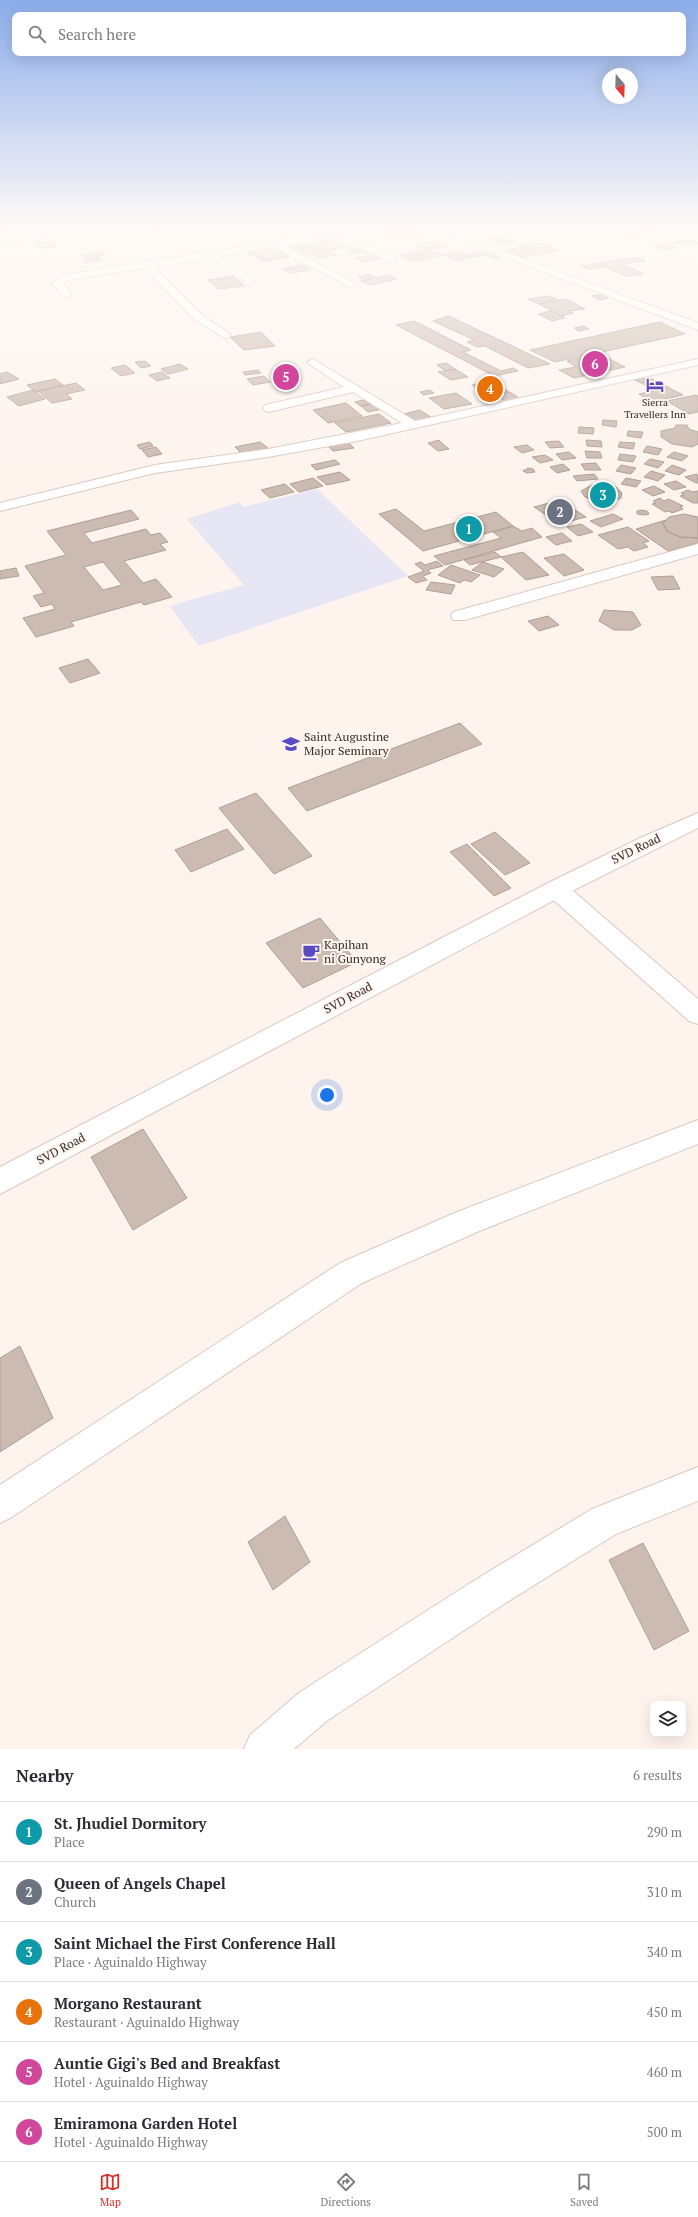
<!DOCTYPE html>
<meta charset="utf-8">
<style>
:root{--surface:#fff;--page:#f2f2f3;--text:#2b2b33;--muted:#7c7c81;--line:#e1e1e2;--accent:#d93025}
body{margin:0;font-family:"PT Serif",serif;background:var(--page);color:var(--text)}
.controls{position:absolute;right:12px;bottom:12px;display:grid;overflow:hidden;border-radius:8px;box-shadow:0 4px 16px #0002}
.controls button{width:36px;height:36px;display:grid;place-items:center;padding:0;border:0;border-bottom:1px solid var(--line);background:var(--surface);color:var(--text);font:20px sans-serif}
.compass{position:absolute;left:602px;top:68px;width:36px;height:36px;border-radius:50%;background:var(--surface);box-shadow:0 4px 16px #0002;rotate:161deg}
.you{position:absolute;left:327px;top:1095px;width:14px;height:14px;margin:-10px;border:3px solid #fff;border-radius:50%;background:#1a73e8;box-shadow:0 0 0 6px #1a73e833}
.badge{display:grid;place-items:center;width:26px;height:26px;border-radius:50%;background:var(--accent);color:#fff;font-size:13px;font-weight:700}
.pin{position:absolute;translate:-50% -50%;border:2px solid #fff;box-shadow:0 1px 4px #0006}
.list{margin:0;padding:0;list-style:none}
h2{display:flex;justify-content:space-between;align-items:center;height:52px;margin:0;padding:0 16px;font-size:17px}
h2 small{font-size:13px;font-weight:400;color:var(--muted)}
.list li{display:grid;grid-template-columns:26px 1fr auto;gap:12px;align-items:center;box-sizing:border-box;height:60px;padding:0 16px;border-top:1px solid var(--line)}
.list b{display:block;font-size:15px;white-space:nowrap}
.list p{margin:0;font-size:13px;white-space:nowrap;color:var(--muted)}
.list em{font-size:13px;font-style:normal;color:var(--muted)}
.icon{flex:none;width:22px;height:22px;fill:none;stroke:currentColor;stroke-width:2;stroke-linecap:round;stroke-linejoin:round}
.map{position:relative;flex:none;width:698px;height:1749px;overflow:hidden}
.search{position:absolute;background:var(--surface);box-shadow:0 4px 16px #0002;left:12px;right:12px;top:12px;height:44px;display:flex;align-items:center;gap:10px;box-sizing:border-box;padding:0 14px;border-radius:8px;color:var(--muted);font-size:15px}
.sheet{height:412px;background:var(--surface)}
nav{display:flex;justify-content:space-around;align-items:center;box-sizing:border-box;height:56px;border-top:1px solid var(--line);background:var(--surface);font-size:11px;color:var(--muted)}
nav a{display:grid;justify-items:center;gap:2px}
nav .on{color:var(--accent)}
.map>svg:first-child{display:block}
.green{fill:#e6e6f5}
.building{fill:#ccbbb1;stroke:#af9f95;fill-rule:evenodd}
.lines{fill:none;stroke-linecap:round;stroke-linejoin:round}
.street-casing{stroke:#dac9bf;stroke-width:2}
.secondary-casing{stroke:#dac9bf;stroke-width:2}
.primary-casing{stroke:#dac9bf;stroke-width:2}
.street{fill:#fff;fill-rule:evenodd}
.secondary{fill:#fff;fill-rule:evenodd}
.primary{fill:#fff;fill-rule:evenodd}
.labels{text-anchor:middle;stroke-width:4;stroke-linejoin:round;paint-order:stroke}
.far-poi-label{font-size:10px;fill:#322b27;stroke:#fef3ed}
.poi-label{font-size:12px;fill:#322b27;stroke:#fef3ed;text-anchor:start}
.street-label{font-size:12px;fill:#322b27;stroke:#fef3ed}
</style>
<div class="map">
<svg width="698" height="1749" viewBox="0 0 698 1749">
<rect width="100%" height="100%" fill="#fef3ed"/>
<!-- green -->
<path class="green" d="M317 489 408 576 199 646 169 606 244 585 187 519 240 502 243 507Z"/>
<!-- building -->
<path class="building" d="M6 227H28L29 228 0 232V228Z
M143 227H167L169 229 150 232Z
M255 227H281L261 230Z
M398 227H409L423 233 405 236 388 229Z
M648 228 655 231 643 233 635 230Z
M387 229 398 233 391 235 380 231Z
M633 233 641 236 629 238 621 235Z
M499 237 505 240 494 242 488 239Z
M326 238 347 247 307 255 286 245Z
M510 239 517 241 502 245 495 243Z
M689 240 698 243 682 245 674 242Z
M52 241 57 246 40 249 34 244Z
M436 241 449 246 429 250 416 245Z
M542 243 559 251 522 257 506 250Z
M668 244 678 248 664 250 654 246Z
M273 247 290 257 263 262 247 252Z
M361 248 369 252 356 254 348 250Z
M427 250 433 252 418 255 412 253Z
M483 251 489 254 501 258 496 259 479 252Z
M102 252 106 255 86 258 82 255Z
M330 252 337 255 320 258 313 255Z
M435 252 442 255 426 259 419 256Z
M459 252 473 257 456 261 442 255Z
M477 252 484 255 475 257 468 254Z
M411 253 417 256 405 258 399 256Z
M370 255 379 259 364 262 355 258Z
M418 256 426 259 413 262 406 259Z
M98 257 102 260 85 263 82 260Z
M637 257 646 261 623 264 644 274 626 276 604 267 589 269 581 266Z
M302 265 310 270 291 273 282 269Z
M370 274 375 277 363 279 358 277Z
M388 275 397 279 370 285 361 281Z
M233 276 245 286 218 289 208 280Z
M600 295 608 298 600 300 592 296Z
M549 296 558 300 538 304 528 299Z
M566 299 585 309 569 311 573 313 561 316 539 304Z
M551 311 565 318 552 321 538 314Z
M449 316 550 364 528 368 485 346 477 347 467 342 474 340 433 321Z
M414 321 471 350 463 352 501 371 513 368 518 371 494 376 396 325Z
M660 322 685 334 555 362 530 350Z
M584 326 589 329 579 331 574 328Z
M261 332 275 346 244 350 230 337Z
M600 354 625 367 574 378 559 370 576 367 567 361Z
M145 361 151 366 141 368 135 362Z
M446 363 455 369 446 371 437 365Z
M180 364 188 369 168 374 161 369Z
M125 365 135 373 121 376 111 368Z
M455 369 468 377 451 380 438 372Z
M258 370 261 373 245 375 243 372Z
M7 372 19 379 0 384V374Z
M162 372 170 378 157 381 149 375Z
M264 376 270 382 253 385 247 379Z
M648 377 683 395 652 402 639 394 656 390 635 380Z
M55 379 63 385 36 392 27 385Z
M493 381 509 392 488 396 472 385Z
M76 383 85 390 66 394 72 399 52 403 38 391Z
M33 390 45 399 19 406 7 397Z
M430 390 434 393 423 395 420 392Z
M510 392 519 398 505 401 496 395Z
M456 393 472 404 444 409 429 398Z
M696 395 698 396V412L689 414 667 401Z
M368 399 374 403 361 406 355 402Z
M346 403 362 416 328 423 313 410Z
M376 403 383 409 368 412 361 406Z
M420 410 432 418 416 422 404 414Z
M379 414 391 423 346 432 335 423Z
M603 420 617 421 616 427 602 425Z
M676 425H687L689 429 698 432V444L692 447 672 444 661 437V431L675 428Z
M579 427 594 428 593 434 578 433Z
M628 431 643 432 641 438 627 436Z
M439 440 444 445 449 449 438 451 428 443Z
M586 440 601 441 602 447 587 446Z
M347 441 354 448 333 451 327 445Z
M559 441 564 447 550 448 545 442Z
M150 442 153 446 140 449 137 445Z
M260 442 268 448 242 454 235 447Z
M620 442 635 443 633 449 618 447Z
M527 445 534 450 522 453 514 447Z
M647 446 662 449 658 455 643 452Z
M156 447 162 454 148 457 142 450Z
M585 451 600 452 602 458H587Z
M569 452 576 458 562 460 556 454Z
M674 452 688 456 682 461 667 457Z
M620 454 636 456 633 462 618 460Z
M545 455 553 460 540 463 532 457Z
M650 459 664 462 658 468 644 464Z
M335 460 340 464 316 470 311 465Z
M596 463 601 470H585L581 464Z
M563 464 570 470 557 473 550 467Z
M621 465 636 468 631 474 616 471Z
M672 465 686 470 679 475 665 471Z
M528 468 533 469 535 472 527 473 523 471Z
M651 471 665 475 658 481 644 477Z
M340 472 350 480 327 485 317 477Z
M594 474 598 479 577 481 573 476Z
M697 474 698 483H696L685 477Z
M313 478 323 486 299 492 290 484Z
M626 478 641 481 636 487 621 484Z
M676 481 686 487 674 490 664 484Z
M285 484 294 492 270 498 261 490Z
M604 484 616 487 622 493 621 498 611 502H597L585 497 581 491 592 485Z
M654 486 665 492 653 496 642 490Z
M688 490 692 492 698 491V503H693L680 496 684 495 681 493Z
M660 498 664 501 669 499 683 506 680 507 683 509 672 513 669 511 665 512 652 504 656 503 653 501Z
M560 500 586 517 559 524 534 507Z
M396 509 424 531 496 512 513 526 423 551 379 514Z
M131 510 139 519 84 533 92 543 146 529 151 535 160 533 168 542 160 544 166 550 124 561 143 583 156 579 172 597 144 605 141 602 71 622 74 626 36 637 23 618 55 609 52 604 41 607 33 596 44 593 25 566 66 555 47 531ZM103 562 122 585 103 590 84 567Z
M641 510 647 511 649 514 646 515 637 514V511Z
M613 514 623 519 601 527 590 521Z
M684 514 698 517V538L680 537 667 531 663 523 669 517Z
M666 520 663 523 667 531 680 537 698 538V543L668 551 636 529Z
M581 524 593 532 578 536 567 527Z
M513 526 522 531 532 528 542 537 445 565 434 556 501 538 493 532Z
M628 527 649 541 643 543 648 547 634 551 628 547 618 549 598 535Z
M562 533 572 541 556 545 546 537Z
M495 552 501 557 470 565 464 560Z
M523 552 549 575 526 580 501 557Z
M564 554 584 570 564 576 544 558Z
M437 561 443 566 427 570 431 573 423 576 427 580 416 583 408 577 424 571 415 564 421 562 425 565Z
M483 562 504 569 494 577 472 570Z
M451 565 480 575 471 582 464 580 460 583 438 575Z
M16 568 19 576 0 579V571Z
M673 576 680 589 658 590 651 577Z
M431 582 455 585 451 594 426 590Z
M604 610 633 612 641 625 632 630H614L599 621Z
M548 616 559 625 539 631 528 621Z
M88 659 100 673 70 683 59 668Z
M460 723 482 744 307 811 288 788Z
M256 793 312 856 274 874 219 808Z
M227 829 244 849 191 872 175 850Z
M495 832 530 863 505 875 471 844Z
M467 844 511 888 494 896 450 852Z
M320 918 357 962 303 988 266 943Z
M143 1129 187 1198 133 1230 91 1157Z
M20 1346 53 1418 0 1452V1358Z
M285 1516 310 1562 273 1590 248 1542Z
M643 1543 689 1631 654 1650 609 1560Z"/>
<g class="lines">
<!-- street casing -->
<g class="street-casing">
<path id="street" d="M90 227H114L0 246V240Z
M365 227H388L347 236 397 258V262H391L336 237 285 246 354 283 356 285 351 288 274 247 219 256 253 280V284L250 285 209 258 154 267 202 315 230 334 231 336 226 339 194 319 145 268 67 280 63 283 72 294 67 297 63 296 52 283 64 275Z
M313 359 415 421 698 359V365L357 441 268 457 155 473 0 511V503L155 465 268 449 402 423 353 392 269 412 265 411 263 408 265 405 344 387 309 364 307 362Z
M698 544V554L465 620H453L451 616 453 612Z
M556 881 564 883 698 999V1024L689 1021 548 895 545 889 548 883Z
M698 1120V1144L477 1232 362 1283 12 1517 0 1523V1485L340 1263 457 1212Z
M698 1467V1501L616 1534 501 1606 328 1720 294 1749H244L250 1735 300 1692 475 1580 592 1509Z"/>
</g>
<!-- secondary casing -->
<g class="secondary-casing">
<path id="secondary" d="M698 813V828L564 895 0 1194V1167L548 883 640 838Z"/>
</g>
<!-- primary casing -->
<g class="primary-casing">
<path id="primary" d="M424 227H437L698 323V330Z"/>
</g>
<!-- street -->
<use href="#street" class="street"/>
<!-- secondary -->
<use href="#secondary" class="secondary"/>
<!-- primary -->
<use href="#primary" class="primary"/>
</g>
<!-- sky -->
<linearGradient id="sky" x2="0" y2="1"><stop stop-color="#8cadea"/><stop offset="0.48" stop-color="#fffaf7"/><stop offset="1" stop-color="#fffaf7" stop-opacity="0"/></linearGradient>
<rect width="698" height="472" fill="url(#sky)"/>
<!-- icons -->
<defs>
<g id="hotel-bare" transform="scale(1.38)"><path d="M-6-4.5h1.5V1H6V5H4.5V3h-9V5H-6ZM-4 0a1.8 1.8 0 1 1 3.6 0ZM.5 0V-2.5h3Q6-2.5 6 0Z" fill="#5a4bc3" stroke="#fef3ed" stroke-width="2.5" paint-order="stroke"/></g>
<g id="university-bare" transform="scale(1.38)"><path d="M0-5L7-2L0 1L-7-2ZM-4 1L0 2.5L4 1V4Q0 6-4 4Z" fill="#5a4bc3" stroke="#fef3ed" stroke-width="2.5" paint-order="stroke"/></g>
<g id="cafe-bare" transform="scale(1.38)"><path d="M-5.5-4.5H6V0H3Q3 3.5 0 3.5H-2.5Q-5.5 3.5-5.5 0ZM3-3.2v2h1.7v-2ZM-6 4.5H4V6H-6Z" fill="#5a4bc3" stroke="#fef3ed" stroke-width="2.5" paint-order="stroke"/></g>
</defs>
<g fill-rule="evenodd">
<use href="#hotel-bare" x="655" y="385"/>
<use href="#university-bare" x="291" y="744"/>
<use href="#cafe-bare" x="311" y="952"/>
</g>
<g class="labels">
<!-- far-poi labels -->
<g class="far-poi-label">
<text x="655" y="406">Sierra<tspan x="655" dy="12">Travellers Inn</tspan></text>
</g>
<!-- poi labels -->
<g class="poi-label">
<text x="304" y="741">Saint Augustine<tspan x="304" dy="14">Major Seminary</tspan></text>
<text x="324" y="949">Kapihan<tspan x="324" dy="14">ni Gunyong</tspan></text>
</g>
<!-- street labels -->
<g class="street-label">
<text transform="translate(636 849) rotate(-26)" y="4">SVD Road</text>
<text transform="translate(348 998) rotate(-28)" y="4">SVD Road</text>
<text transform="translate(61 1149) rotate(-28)" y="4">SVD Road</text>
</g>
</g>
</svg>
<div class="controls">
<button><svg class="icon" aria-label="layers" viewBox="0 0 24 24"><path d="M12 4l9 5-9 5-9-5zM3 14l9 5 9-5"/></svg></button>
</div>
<svg class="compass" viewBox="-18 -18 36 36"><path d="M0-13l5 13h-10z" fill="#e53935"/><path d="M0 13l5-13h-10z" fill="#7c7c81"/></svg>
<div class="you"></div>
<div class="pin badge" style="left:469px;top:529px;background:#0f9aa8">1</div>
<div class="pin badge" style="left:560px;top:512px;background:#6b7280">2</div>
<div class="pin badge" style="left:603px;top:495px;background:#0f9aa8">3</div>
<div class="pin badge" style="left:490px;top:389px;background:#e8710a">4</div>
<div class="pin badge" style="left:286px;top:377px;background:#d1479c">5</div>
<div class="pin badge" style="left:595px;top:364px;background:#d1479c">6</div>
<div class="search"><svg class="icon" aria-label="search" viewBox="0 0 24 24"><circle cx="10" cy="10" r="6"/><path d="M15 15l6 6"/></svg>Search here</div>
</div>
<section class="sheet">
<h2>Nearby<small>6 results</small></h2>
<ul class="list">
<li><span class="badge" style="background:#0f9aa8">1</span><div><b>St. Jhudiel Dormitory</b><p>Place</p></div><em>290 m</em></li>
<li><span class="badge" style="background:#6b7280">2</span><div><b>Queen of Angels Chapel</b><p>Church</p></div><em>310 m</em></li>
<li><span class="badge" style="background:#0f9aa8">3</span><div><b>Saint Michael the First Conference Hall</b><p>Place · Aguinaldo Highway</p></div><em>340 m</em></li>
<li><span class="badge" style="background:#e8710a">4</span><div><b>Morgano Restaurant</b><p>Restaurant · Aguinaldo Highway</p></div><em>450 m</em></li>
<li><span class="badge" style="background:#d1479c">5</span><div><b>Auntie Gigi's Bed and Breakfast</b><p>Hotel · Aguinaldo Highway</p></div><em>460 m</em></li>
<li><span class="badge" style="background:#d1479c">6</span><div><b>Emiramona Garden Hotel</b><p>Hotel · Aguinaldo Highway</p></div><em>500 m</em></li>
</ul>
</section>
<nav>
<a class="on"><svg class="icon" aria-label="map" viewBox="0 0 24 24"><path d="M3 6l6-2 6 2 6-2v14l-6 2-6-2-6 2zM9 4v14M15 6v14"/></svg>Map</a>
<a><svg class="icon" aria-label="directions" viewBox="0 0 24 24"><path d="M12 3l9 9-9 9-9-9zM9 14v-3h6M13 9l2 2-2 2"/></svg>Directions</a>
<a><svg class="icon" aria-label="saved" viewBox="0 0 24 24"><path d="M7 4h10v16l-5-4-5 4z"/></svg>Saved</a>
</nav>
